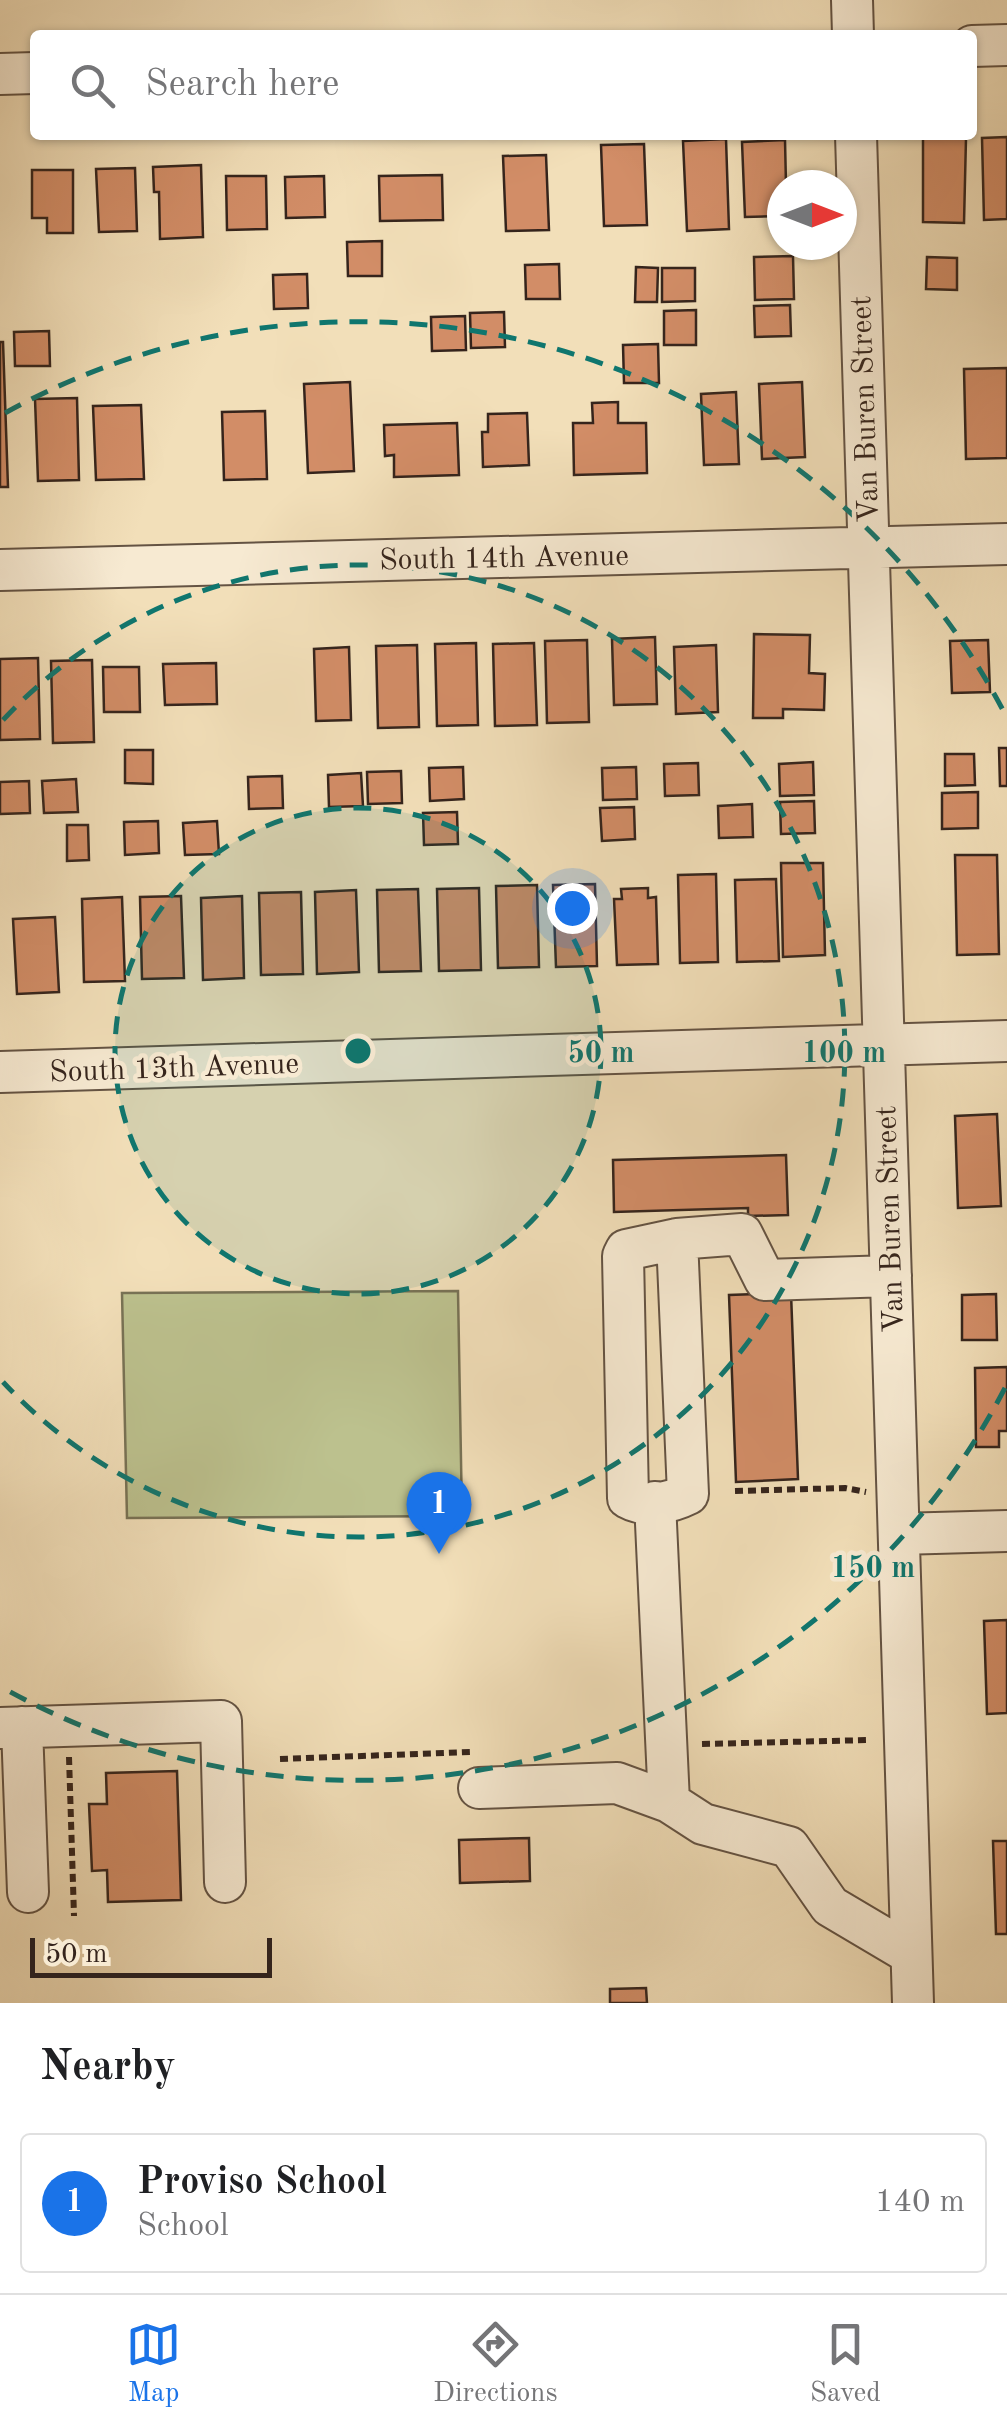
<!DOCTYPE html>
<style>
:root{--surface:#fff;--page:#f2f2f2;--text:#202124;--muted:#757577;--line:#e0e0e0;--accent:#1a73e8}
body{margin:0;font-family:"Old Standard TT",serif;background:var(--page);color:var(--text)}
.compass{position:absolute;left:767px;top:170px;width:90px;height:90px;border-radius:50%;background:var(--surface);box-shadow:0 2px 8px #0004;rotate:90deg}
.scale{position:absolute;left:30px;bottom:25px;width:242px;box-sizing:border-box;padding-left:10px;border:5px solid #35241c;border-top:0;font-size:28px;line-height:35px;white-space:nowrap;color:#35241c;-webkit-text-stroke:8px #f7ead2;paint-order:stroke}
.you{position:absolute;left:572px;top:908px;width:35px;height:35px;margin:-25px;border:8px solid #fff;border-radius:50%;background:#1a73e8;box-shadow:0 0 0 15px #1a73e833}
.badge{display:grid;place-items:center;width:65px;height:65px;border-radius:50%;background:var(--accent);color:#fff;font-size:32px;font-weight:700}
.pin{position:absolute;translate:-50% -82px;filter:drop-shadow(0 2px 5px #0008)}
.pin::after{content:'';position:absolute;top:52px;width:35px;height:30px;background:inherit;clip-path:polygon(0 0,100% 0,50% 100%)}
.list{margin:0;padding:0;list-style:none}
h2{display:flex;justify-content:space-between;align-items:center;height:130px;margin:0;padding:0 40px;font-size:42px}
h2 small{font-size:32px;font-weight:400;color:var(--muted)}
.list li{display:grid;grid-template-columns:65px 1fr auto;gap:30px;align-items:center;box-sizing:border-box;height:140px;margin:0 20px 20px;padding:0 20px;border:2px solid var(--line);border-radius:10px}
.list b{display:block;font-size:38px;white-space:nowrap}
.list p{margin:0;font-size:32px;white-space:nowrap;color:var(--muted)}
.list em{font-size:32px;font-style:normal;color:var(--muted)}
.icon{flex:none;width:55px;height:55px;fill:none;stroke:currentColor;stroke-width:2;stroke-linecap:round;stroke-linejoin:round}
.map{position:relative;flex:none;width:1007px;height:2003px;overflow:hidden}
.search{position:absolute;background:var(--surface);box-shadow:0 2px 8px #0004;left:30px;right:30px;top:30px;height:110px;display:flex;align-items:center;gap:25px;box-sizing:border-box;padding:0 35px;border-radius:10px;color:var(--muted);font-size:38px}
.sheet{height:290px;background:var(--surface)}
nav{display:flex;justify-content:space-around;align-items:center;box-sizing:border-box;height:140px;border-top:2px solid var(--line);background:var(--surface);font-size:28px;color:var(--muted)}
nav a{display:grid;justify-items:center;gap:5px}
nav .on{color:var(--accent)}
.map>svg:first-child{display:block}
.green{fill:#bcc18e;stroke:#787255;stroke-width:2.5}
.building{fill:#d28d67;stroke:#35241c;stroke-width:2.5}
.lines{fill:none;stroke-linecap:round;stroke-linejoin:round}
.minor-casing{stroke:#645343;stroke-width:44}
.path{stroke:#35241c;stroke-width:6;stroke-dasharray:8 5;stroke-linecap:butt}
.minor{stroke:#f7ead2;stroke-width:40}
.ring{fill:none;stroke:#0f766e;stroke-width:5;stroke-dasharray:18 12}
.labels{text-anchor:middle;stroke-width:9;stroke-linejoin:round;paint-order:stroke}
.street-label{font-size:30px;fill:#35241c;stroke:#f7ead2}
.centre{fill:#0f766e;stroke:#f7ead2;stroke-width:5}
.ring-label{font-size:30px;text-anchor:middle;font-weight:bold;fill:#0f766e;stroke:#f7ead2;stroke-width:9;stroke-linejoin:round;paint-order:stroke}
</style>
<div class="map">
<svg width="1007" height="2003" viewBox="0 0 1007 2003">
<rect width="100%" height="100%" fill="#f2dfb9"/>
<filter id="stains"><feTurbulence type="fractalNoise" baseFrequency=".002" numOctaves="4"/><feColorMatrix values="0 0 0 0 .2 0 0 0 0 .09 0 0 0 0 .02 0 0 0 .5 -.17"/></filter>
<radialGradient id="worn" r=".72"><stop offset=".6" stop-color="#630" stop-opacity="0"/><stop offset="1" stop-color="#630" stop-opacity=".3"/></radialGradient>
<!-- green -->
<path class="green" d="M458 1291 462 1516 127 1518 122 1293Z"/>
<!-- building -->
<path class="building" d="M923 137 966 138 964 223 923 222Z
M1007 137V219L984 220 982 138Z
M726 139 729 229 687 231 683 141Z
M785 140 786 185H782V216L745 217 742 142Z
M644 144 647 225 604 226 601 145Z
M546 155 549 230 506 231 503 156Z
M201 165 203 237 160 239 159 192H154L153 167Z
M135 168 137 231 99 232 96 169Z
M32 170H73V233H47V218H32Z
M442 175 443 220 380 221 379 176Z
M226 176H266L267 229 227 230Z
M324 176 325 217 286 218 285 177Z
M382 241V276H348L347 242Z
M793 256 794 299 755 300 754 257Z
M927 257 957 258V290L926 289Z
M559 264 560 299H526L525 265Z
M636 267 658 268 657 302H635Z
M662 268H695V301L662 302Z
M307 274 308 308 274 309 273 275Z
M790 305 791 336 755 337 754 306Z
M696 310V345H664V311Z
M504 312 505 347 471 348 470 313Z
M465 316 466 350 432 351 431 317Z
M49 331 50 366H15L14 332Z
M0 342H3L8 487H0Z
M658 344 659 383H624L623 345Z
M1007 368V458L966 459 964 369Z
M350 382 354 471 308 473 304 384Z
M802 382 805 457 762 459 759 384Z
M736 392 739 464 704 465 701 394Z
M77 398 79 480 38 481 35 399Z
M618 402V423H646L647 473 574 475 573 423H593L592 403Z
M141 405 144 479 96 480 93 406Z
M265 411 267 479 224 480 222 412Z
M527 413 529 465 483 467 482 432H488V414Z
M457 423 459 475 394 477V455L385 456 384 425Z
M754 634 810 635 809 673 825 674 824 710 783 709V718H753Z
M655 637 657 704 614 705 612 639Z
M587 640 589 722 547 723 545 641Z
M988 640 990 692 952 693 950 641Z
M476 643 478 725 437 726 435 644Z
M534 643 537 725 495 726 493 644Z
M417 645 419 727 378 728 376 646Z
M716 645 718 712 676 714 674 647Z
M349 647 351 720 316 721 314 649Z
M38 658 40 739 0 740V659Z
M92 660 94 742 53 743 51 661Z
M216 663 217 704 165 705 163 664Z
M103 667H139L140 712H104Z
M999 748H1007V786H1000Z
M125 750H153V784L125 783Z
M945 754H974L975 785 945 786Z
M813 762 814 795 780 796 779 764Z
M698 763 699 795 665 796 664 764Z
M463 767 464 799 430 801 429 768Z
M636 767 637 799 603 800 602 768Z
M401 771 402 803 368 804 367 772Z
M361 773 363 806 329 807 328 775Z
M282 776 283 808 249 809 248 777Z
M76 779 78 812 44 813 42 781Z
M29 781 30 813 0 814V782Z
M978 792V828L942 829V793Z
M814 801 815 833 781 834 780 802Z
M752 804 753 837 719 838 718 806Z
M634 807 635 839 602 841 600 808Z
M457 812 458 844 424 845 423 813Z
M158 821 159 853 125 855 124 822Z
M217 821 219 854 185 855 183 823Z
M67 825H88L89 860 67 861Z
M955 855H997L999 954 957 955Z
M781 863H823L825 955 783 957Z
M716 874 718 962 680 963 678 875Z
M776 879 779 961 737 962 735 880Z
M595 884 597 966 556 967 553 885Z
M537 885 539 967 498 968 496 886Z
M479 888 481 970 439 971 437 889Z
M648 888V898L656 897 658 964 617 965 614 899H622L621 889Z
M418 889 421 971 379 972 377 890Z
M356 890 359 972 317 974 315 892Z
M301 892 303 974 261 975 259 893Z
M181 896 184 978 142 979 140 897Z
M242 896 244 978 203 980 201 898Z
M122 897 125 981 84 982 82 899Z
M55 917 59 992 17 994 13 919Z
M997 1114 1001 1206 958 1208 955 1116Z
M786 1155 788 1215 748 1216V1208L614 1212 613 1160Z
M791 1293 798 1479 736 1482 729 1295Z
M996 1294 997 1340H962V1295Z
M1007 1367V1431H999V1447H976L975 1368Z
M1007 1620V1713L987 1714 984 1621Z
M177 1771 181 1900 108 1902 107 1870 92 1871 89 1804H107L106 1773Z
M529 1838 530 1881 460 1883 459 1840Z
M993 1841H1007V1934H996Z
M646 1988 647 2003H610V1989Z"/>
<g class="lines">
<!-- minor casing -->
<g class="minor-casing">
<path id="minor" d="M852 0 853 35
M972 46 1007 45
M0 74 35 73
M856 135 913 2003
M0 570 1007 544
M0 1072 1007 1041
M677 1239 688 1494C670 1503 646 1508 628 1498L623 1256 626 1250 677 1239 742 1234 765 1280 891 1276
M655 1502 669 1802
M899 1534 1007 1531
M22 1727 28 1892
M0 1728 221 1721 225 1882
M479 1788 617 1783 669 1802 703 1824 789 1847 830 1906 911 1954"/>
</g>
<!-- path -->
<path class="path" d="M735 1491 845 1488 866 1492
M702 1744 869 1740
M69 1757 74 1916
M280 1759 470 1752"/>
<!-- minor -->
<use href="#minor" class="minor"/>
</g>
<!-- distance rings -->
<circle cx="358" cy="1051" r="243" fill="#0f766e" fill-opacity=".12"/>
<g class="ring">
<circle cx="358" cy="1051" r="243"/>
<path d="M3 720A486 486 0 1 1 3 1382"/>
<path d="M1005 1388A729 729 0 0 1 5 1689M5 413A729 729 0 0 1 1005 714"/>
</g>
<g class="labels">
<!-- street labels -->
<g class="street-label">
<text transform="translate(864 409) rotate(-92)" y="10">Van Buren Street</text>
<text transform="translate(504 557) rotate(-1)" y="10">South 14th Avenue</text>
<text transform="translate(174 1067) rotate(-2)" y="10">South 13th Avenue</text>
<text transform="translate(889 1219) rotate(-92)" y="10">Van Buren Street</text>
</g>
</g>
<circle cx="358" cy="1051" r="15" class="centre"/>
<g class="ring-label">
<text x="601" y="1062">50 m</text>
<text x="844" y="1062">100 m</text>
<text x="873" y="1577">150 m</text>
</g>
<rect width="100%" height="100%" filter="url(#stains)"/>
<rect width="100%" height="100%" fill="url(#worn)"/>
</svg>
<svg class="compass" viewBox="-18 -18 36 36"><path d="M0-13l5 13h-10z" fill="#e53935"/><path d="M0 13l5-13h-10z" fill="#757577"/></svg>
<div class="scale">50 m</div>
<div class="you"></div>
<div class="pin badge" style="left:439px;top:1554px">1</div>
<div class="search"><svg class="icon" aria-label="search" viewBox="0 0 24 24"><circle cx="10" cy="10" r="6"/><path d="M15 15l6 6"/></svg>Search here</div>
</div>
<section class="sheet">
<h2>Nearby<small></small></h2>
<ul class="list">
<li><span class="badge">1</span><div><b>Proviso School</b><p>School</p></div><em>140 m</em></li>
</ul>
</section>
<nav>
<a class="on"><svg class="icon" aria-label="map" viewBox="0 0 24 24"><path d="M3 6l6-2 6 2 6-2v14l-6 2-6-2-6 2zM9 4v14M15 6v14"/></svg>Map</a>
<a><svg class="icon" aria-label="directions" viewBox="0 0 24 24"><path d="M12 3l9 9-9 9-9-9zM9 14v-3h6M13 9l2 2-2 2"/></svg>Directions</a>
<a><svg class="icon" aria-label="saved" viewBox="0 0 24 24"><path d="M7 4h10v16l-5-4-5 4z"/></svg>Saved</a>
</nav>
